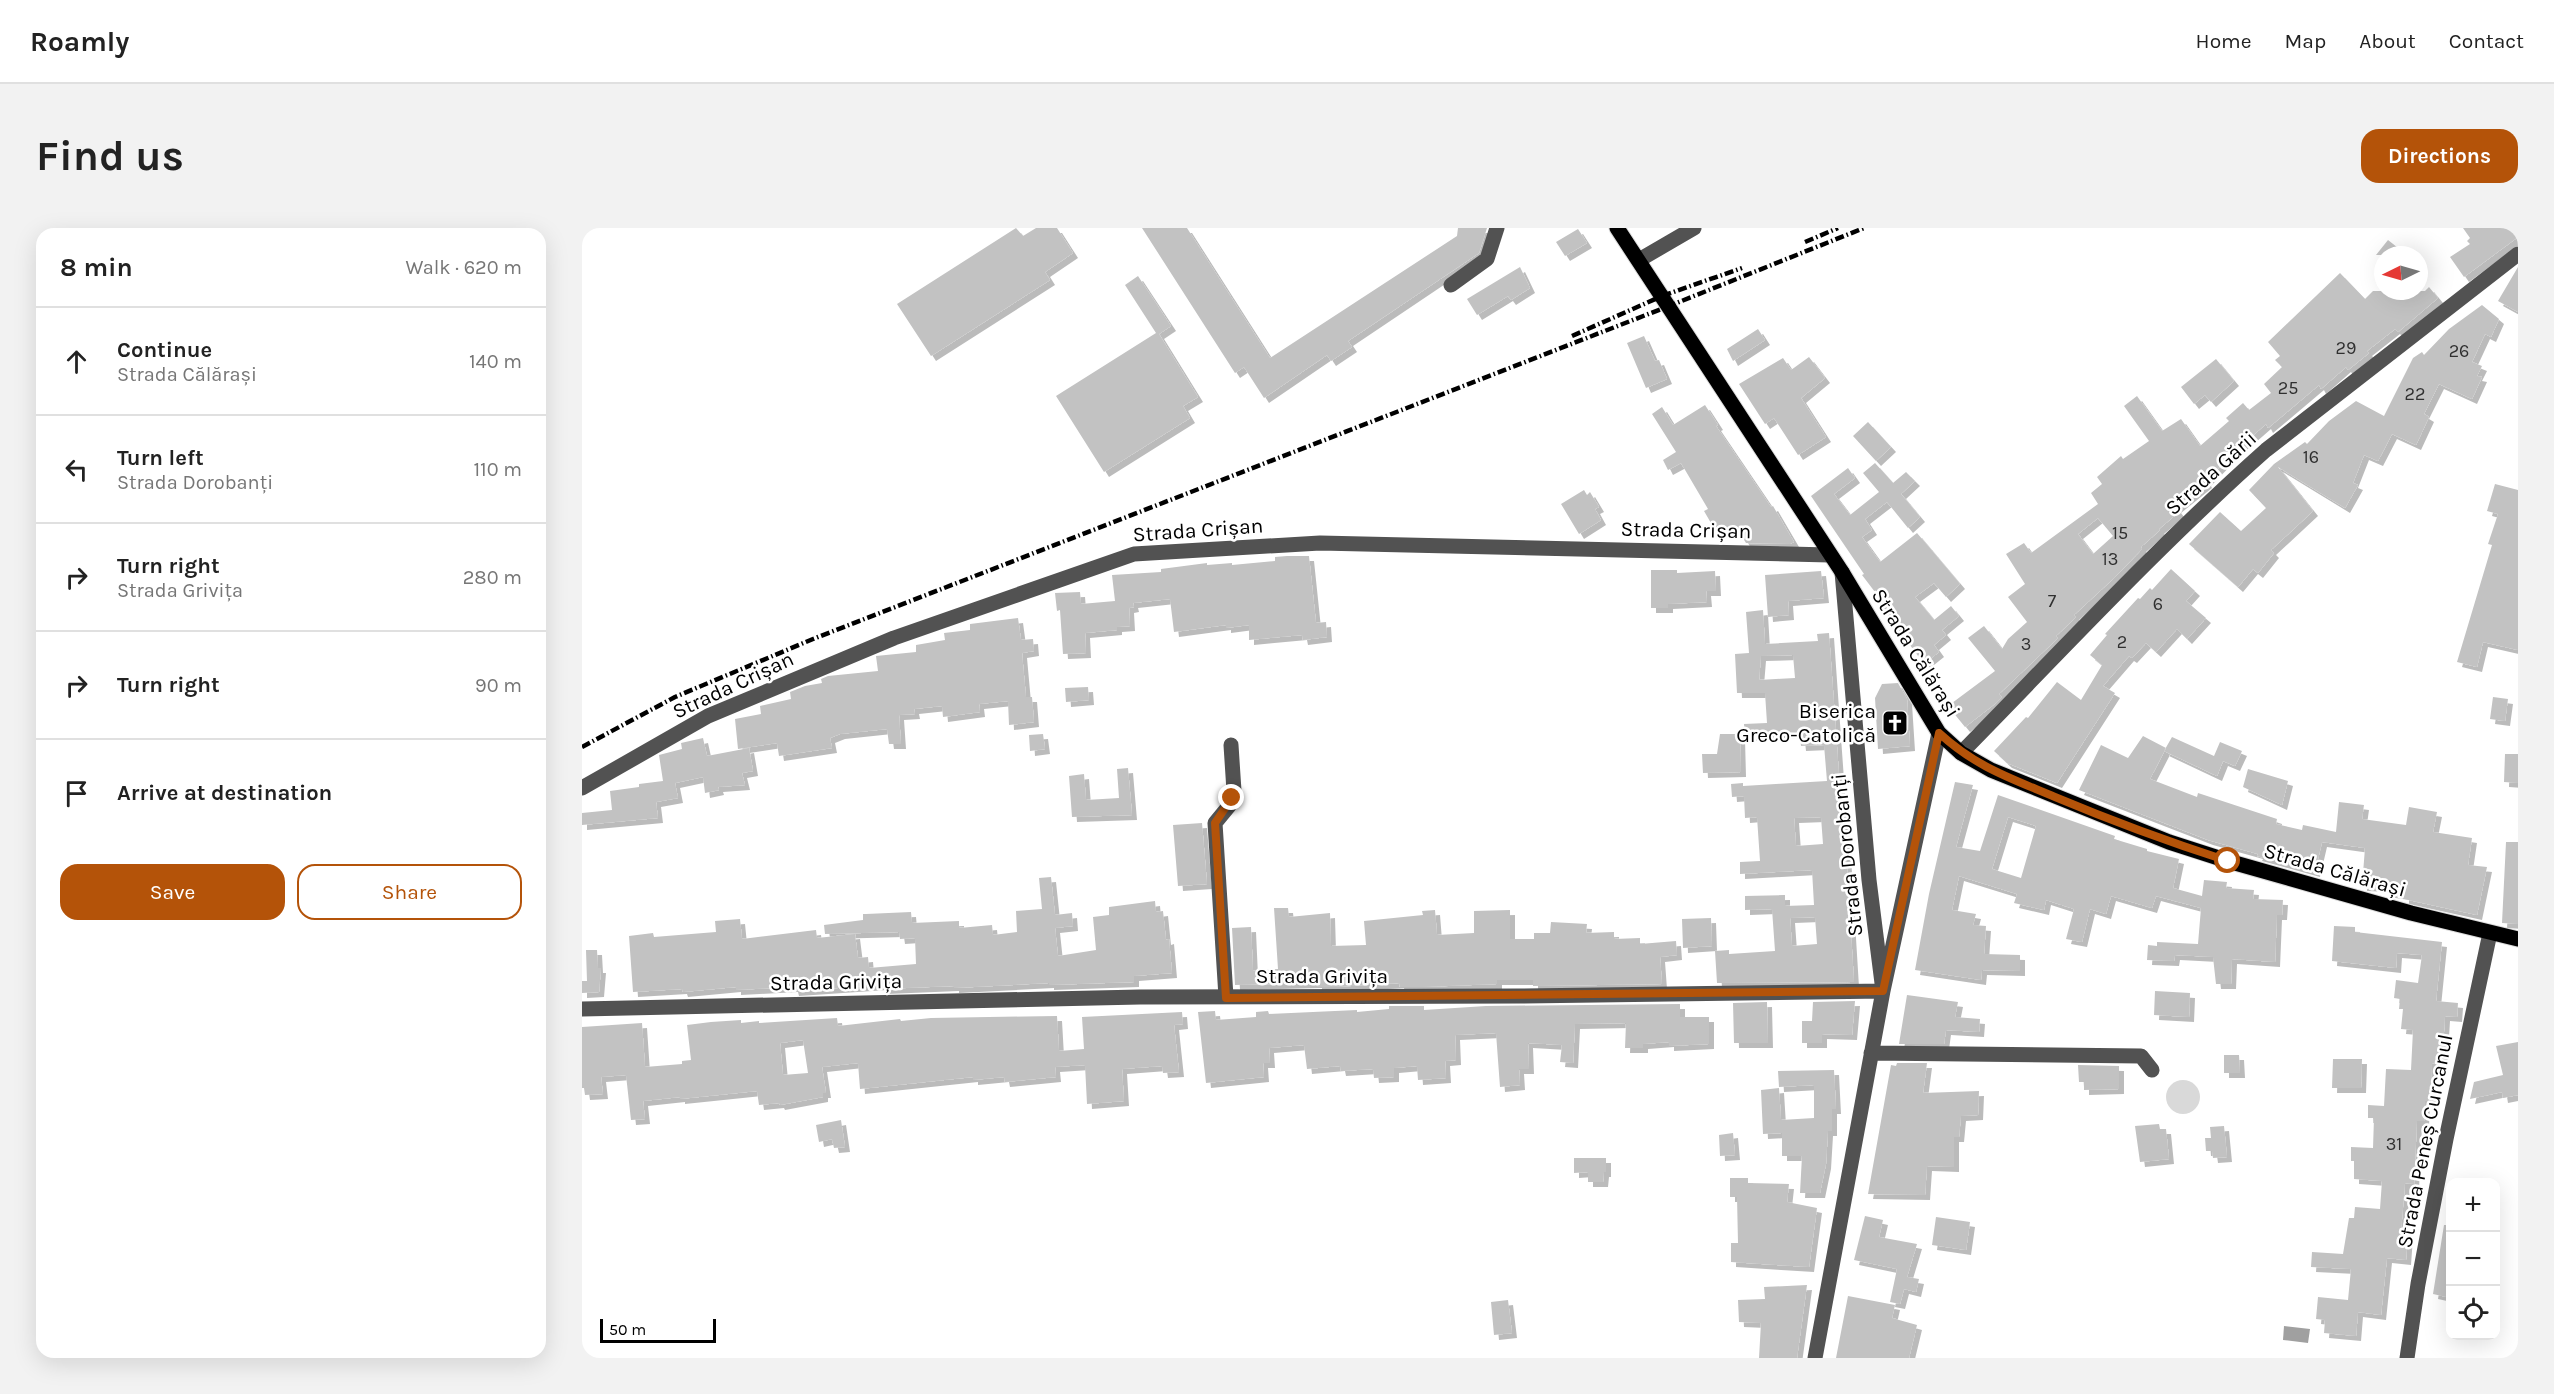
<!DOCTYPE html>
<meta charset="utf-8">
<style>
:root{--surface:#fff;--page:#f2f2f2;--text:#222;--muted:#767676;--line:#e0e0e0;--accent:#b45309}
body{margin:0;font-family:Karla,sans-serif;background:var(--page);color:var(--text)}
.controls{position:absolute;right:18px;bottom:18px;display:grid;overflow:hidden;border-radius:12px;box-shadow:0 6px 24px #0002}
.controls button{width:54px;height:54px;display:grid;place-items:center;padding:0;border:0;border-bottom:2px solid var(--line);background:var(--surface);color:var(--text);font:30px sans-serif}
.compass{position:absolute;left:1792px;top:18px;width:54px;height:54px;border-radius:50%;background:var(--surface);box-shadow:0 6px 24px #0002;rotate:265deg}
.scale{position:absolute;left:18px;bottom:15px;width:116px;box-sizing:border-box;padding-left:6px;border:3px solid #000;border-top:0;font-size:16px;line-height:21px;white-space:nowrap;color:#000;-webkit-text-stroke:4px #fff;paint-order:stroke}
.stop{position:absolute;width:18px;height:18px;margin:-14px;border:4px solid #b45309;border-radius:50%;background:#fff}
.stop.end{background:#b45309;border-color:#fff;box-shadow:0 2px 6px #0008}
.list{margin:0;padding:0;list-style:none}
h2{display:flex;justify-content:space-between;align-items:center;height:78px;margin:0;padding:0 24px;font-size:26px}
h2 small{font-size:20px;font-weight:400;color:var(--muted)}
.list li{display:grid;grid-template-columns:39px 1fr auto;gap:18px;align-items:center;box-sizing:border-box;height:108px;padding:0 24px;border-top:2px solid var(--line)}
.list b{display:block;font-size:22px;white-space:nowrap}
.list p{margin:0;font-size:20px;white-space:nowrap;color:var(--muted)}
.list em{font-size:20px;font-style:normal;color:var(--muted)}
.actions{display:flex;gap:12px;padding:18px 24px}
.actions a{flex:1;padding:14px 0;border:2px solid var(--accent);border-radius:18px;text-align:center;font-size:21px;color:var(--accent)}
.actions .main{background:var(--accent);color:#fff}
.icon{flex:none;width:33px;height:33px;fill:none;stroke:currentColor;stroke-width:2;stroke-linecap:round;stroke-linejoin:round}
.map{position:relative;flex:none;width:1936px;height:1130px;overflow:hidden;border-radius:18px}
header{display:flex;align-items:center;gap:36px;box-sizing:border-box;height:84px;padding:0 30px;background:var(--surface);border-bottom:2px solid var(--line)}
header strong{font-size:28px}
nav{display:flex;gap:33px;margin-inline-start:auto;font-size:21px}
.intro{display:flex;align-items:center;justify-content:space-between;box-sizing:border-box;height:144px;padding:0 36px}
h1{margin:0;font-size:42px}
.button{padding:15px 27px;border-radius:18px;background:var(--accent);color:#fff;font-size:21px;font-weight:700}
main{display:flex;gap:36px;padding:0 36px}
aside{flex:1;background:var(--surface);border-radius:18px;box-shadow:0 6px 24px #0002}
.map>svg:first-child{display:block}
.green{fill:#d9d9d9}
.water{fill:#a0a0a0}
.building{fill:#c2c2c2;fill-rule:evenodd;filter:url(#shadow)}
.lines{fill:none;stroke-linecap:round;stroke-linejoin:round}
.major-casing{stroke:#dbdbdb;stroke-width:17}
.minor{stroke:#525252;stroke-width:15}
.major{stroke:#000;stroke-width:15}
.rail{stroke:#000;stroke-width:4.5;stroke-dasharray:9 3 1.5 3;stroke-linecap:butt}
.route{stroke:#b45309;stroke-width:8}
.labels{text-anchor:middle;stroke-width:5;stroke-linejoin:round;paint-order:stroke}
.number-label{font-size:18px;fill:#303030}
.street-label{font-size:21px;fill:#000;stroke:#fff}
.poi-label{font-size:21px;fill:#000;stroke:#fff;text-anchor:end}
</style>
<header>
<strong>Roamly</strong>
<nav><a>Home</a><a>Map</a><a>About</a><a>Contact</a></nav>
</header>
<div class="intro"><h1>Find us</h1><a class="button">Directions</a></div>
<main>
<aside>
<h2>8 min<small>Walk · 620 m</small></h2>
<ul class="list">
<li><svg class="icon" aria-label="ahead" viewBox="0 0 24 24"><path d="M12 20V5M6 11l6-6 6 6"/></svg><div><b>Continue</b><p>Strada Călărași</p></div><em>140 m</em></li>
<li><svg class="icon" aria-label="left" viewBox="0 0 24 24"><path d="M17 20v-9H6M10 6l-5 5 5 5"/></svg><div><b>Turn left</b><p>Strada Dorobanți</p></div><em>110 m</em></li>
<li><svg class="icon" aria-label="right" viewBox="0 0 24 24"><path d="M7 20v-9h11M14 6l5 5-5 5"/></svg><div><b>Turn right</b><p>Strada Grivița</p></div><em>280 m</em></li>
<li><svg class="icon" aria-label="right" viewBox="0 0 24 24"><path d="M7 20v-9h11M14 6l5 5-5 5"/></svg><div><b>Turn right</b></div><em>90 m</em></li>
<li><svg class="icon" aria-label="arrive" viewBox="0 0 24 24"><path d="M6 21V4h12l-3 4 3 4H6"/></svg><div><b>Arrive at destination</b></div></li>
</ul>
<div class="actions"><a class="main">Save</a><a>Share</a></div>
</aside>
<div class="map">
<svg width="1936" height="1130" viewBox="0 0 1936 1130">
<defs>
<filter id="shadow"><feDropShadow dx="5" dy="5" stdDeviation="0" flood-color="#0004"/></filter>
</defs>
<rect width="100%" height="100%" fill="#fff"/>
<!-- green -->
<path class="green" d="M1584 869a17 17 0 1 1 34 0a17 17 0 1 1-34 0Z"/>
<!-- water -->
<path class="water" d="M1702 1098 1728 1101 1726 1115 1701 1112Z"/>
<!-- building -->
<path class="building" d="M434 0 441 8 454 0H475L491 25 463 44 468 52 349 128 315 76Z
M560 0H605L688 130 875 8 876 0H905L897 25 766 113 770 119 749 133 745 127 682 170 662 139 653 145Z
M1881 0H1936V9L1882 49 1868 29 1888 16 1885 13 1888 10Z
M996 1 1005 15 983 28 974 14Z
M1806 12 1825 27H1794Z
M938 39 948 60 929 72 926 68 895 87 885 71Z
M1936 39V84L1916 73Z
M1758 45 1783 71 1791 63H1843L1847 59 1856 70 1816 104 1813 101 1785 123 1787 125 1766 142 1764 139 1739 161 1737 157 1686 200 1684 196 1652 224 1624 253 1625 255 1594 280 1597 284 1577 301 1578 302 1559 319 1560 321 1532 350 1492 387 1494 389 1474 408 1476 410 1417 466 1420 469 1414 475 1383 499 1366 478 1413 443 1386 410 1402 398 1420 421 1426 411 1445 394 1426 369 1443 356 1424 326 1442 315 1449 325 1516 276 1509 265 1520 256 1515 249 1539 228 1541 231 1567 213 1542 178 1555 168 1580 203 1599 191 1618 218 1647 193 1644 190 1661 175 1667 182 1689 165 1682 156 1700 139 1693 132 1698 128 1686 114ZM1516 290 1531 308 1511 326 1496 306Z
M556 48 589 98 577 106 616 169 601 178 608 190 522 244 474 168 574 105 543 57Z
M1900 77 1917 91 1909 109 1903 106 1890 134 1900 138 1895 148 1900 149 1890 171 1857 156 1842 186 1847 189 1834 217 1810 206 1796 233 1782 227 1771 255 1776 257 1763 280 1696 239 1731 283 1689 322 1692 325 1676 345 1671 341 1656 359 1607 316 1638 284 1659 303 1684 280 1667 262 1692 236 1723 214 1725 216 1747 193 1774 173 1802 188 1831 130 1840 124 1842 127 1867 101Z
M1176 101 1183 112 1151 133 1145 121Z
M1062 108 1073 133 1077 132 1085 151 1064 160 1045 115Z
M1227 129 1243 150 1219 170 1244 209 1216 227 1192 190 1183 196 1157 156 1201 130 1209 142Z
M1634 131 1652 153 1629 174 1623 167 1612 176 1599 159Z
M1123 177 1136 197 1134 198 1189 279 1191 278 1212 314 1208 316 1164 315 1156 302 1143 305 1140 298 1133 302 1122 283 1126 281 1099 235 1086 242 1081 232 1094 224 1070 186 1080 179 1091 197Z
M1286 194 1309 219 1294 233 1271 208Z
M1293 235 1311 255 1324 244 1333 253 1319 266 1338 289 1326 300 1305 274 1283 291 1290 302 1280 309 1298 334 1335 305 1378 356 1364 369 1352 355 1333 369 1352 392 1369 378 1377 388 1360 402 1364 407 1352 417 1357 424 1342 436 1293 370 1296 368 1280 347 1282 346 1229 268 1266 240 1273 250 1252 266 1268 287 1297 264 1281 245Z
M1913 256 1936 262V422L1901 414 1895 439 1875 434 1910 317 1906 316 1916 286 1905 283Z
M1002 262 1005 267 1008 264 1017 279 1013 281 1019 292 997 306 979 276Z
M705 328H727L734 395 744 394 745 409 721 412 720 407 667 412V397L644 400V397L592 404 588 371 551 375 552 379 547 380 548 398 535 399V402L503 405 504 425 481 426 478 382 475 383 473 365 498 364 499 376 533 373 530 347 579 344V341L625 335V337L650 335V337L693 333V329Z
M1589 341 1613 363 1604 373 1624 390 1605 411 1595 401 1574 424 1564 415 1550 430 1547 428 1521 458 1533 465 1475 555 1425 535 1412 523 1444 489 1446 490 1475 454 1499 472 1520 437 1508 427 1525 407 1523 406 1556 370 1558 371 1568 360 1570 362Z
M1069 342H1095V345L1133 343 1134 363H1124L1125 374 1086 376V380H1069Z
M1239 343 1242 370 1206 373 1207 387 1186 389 1183 347Z
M1181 382 1183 416 1236 413 1235 406 1247 405 1259 575H1261L1272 754 1135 755 1133 723 1147 722V726L1193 723 1190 681 1163 682V668L1203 667V678L1232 677 1230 642 1158 646V634L1178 633 1175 589 1163 590 1162 568 1150 569 1149 556 1161 555V558L1245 553 1242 517 1219 518 1218 508H1211V505L1163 508 1162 496 1185 495 1183 465H1155L1153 426 1167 425 1164 384ZM1211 427 1213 450 1177 452 1179 428ZM1239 589 1241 616 1214 618 1212 590ZM1233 689 1235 716 1210 718 1208 690Z
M436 390 439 412 451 411 452 423 440 425 444 469H450L452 494 427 497 426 473 397 476 398 484 361 489 360 478 332 481 333 486 317 487 319 516H307L305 501 258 506 248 510 250 520 197 528 195 515 156 521 153 491 179 486 178 478 209 471 208 464 223 458 240 455 239 451 246 448 296 443 294 428 334 424V417L363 412 362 405 388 402V396Z
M1316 455 1325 471 1328 518 1296 521 1293 470 1300 456Z
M506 459 507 472 484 474 483 460Z
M1911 469 1926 471 1923 493 1908 491Z
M461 506 463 521 448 523 447 507Z
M1138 506H1158L1159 544 1121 545 1120 526H1135Z
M1561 508 1584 520 1568 551 1615 569 1616 565 1695 591 1694 596 1720 602 1721 597 1754 604 1757 574 1782 577 1780 591 1824 597 1827 579 1855 584 1851 604 1890 610 1886 637 1905 639 1895 687 1822 671V667L1802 664 1803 659 1780 658 1783 620 1740 614 1733 644 1675 628 1676 626 1626 612 1497 562 1519 517 1546 530Z
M1590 509 1632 528 1638 514 1660 523 1653 538 1641 533 1635 548 1582 523Z
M121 510 125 528 167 520 171 543 160 545 163 557 136 559 137 562 123 565 121 549 93 555 96 570 74 574 76 590 0 597V585L30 582 28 563 57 559V556L81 553 77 527 100 521 99 515Z
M1923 526H1936V555L1922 554Z
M546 540 550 587 490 589 487 548 502 546 504 572 537 570 535 541Z
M1666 541 1706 553 1700 577 1661 559Z
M1373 554 1391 557 1374 619 1398 623 1416 567 1533 608 1532 611 1565 621V623L1597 631 1591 660 1620 668 1622 652 1645 654 1644 660 1672 662 1671 671 1701 672 1700 687H1695L1693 734 1650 731 1649 756H1634L1631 729 1593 727 1592 733 1565 732 1566 717 1575 718V714L1616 716 1619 680 1574 668 1570 680 1529 668 1524 686 1508 681 1500 714 1484 711 1492 681 1464 672 1462 682 1432 675 1435 666 1377 648 1370 682 1394 686 1391 697 1404 698 1402 726 1438 727V743L1400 742 1399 752 1333 742 1347 666ZM1426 589 1454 598 1439 650 1410 641Z
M620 595 625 656 596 658 591 597Z
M1924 614H1936V696L1920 695Z
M469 649 473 687 490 685 491 698 473 700 476 728 514 722 511 689 527 687V679L573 673 574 684 581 683 584 712 587 711 590 745 552 748V754L467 757V755L372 760V758L300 761V757L212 763 211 759 154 762V759L101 764 100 761 51 764 47 708 71 705 72 709 134 704 133 693 158 691 160 711 234 702 235 710 273 706 276 730 286 729 287 740 334 736 333 710 318 711 317 704 243 706 242 697 281 692V686H284L329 684 330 695 377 693V700L410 697 411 707 435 704 434 683 460 681 457 650Z
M692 680H706L707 689 748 685 749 718 784 717 782 693 841 687 840 683 853 682 855 707 892 705V683L928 682V711H952V705H968L969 694 1005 696 1004 705 1032 704V711L1058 710V716L1094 713 1095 727 1078 729 1080 756 951 758V752H915V756L841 759H818L817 755 753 759H735V755L653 757 650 700 669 699 671 743 696 741Z
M1129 690 1130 718 1101 720 1100 691Z
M1752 698 1773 699V704L1860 714 1854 773 1876 775 1875 789 1863 788 1860 836 1850 835 1849 873H1843L1842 893H1835L1832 956 1823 955 1819 1004H1826L1824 1032 1805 1030 1799 1087 1776 1084 1774 1108 1742 1105 1743 1092 1734 1091 1736 1069 1766 1072 1769 1041 1729 1039 1730 1024 1761 1026 1767 990H1772L1773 979 1798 981 1800 953 1772 951V933H1769V919L1791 920 1792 890H1786V877L1802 878 1804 841 1829 842 1831 802 1819 801 1821 781H1817L1818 771 1812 770 1814 752 1836 755 1840 727 1815 725 1814 740 1750 733Z
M4 722H15L16 740H19L17 764 0 765V753H5Z
M1573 763 1608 765 1607 789 1572 787Z
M1325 767 1376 774 1373 789 1398 791 1397 804 1364 802 1362 816H1317Z
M1273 773 1270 807 1240 806V815H1220V793H1230L1231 774Z
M1185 774 1186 815H1152L1151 775Z
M1098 776V789H1127V816L1087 818V814L1061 816V820H1043L1044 795 993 796 991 835 978 834 980 817 946 815 947 841H937L938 857 918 859 914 805 873 807 874 832 863 833 864 850 836 852 835 838 812 840V849L792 850 791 841 759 843 758 838 725 841 722 817 687 820 688 835H681L682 849 624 855 616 784 633 783 634 792 674 789V784L686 783 687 786 775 782V784L807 781V778H842V782L904 778Z
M600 784 601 796 592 797 597 844 581 845 580 838 540 841 542 873 505 876 503 837 473 839 474 849 423 854 422 849 391 852V849L278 861 276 835 240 839 244 865H241V869L198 877 197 875 177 877 175 863 98 871V869L61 873 63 891 49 892 44 847 19 849 21 866 3 867 2 860H0V799L60 795 63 839 100 836V833L109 832 105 797 129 794 159 792V795L177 793V795L255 790 256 798 318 791 319 793 349 790 475 788 477 823 502 821 500 789ZM221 812 226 845 201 847 198 815Z
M1936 814V867L1921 870 1920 864 1888 871 1892 854 1921 847 1914 818Z
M1642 827H1657L1658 845H1642Z
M1751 831H1780L1779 860H1750Z
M1315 835H1345L1341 865 1397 863 1396 887 1379 888 1377 909H1372V939L1345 938 1343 967 1286 966 1309 837 1314 838Z
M1496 837 1537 838V861L1502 862V854H1497Z
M1252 842 1254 881H1250V903H1246L1244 936 1238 965H1218L1220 928H1200V905L1181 906 1179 862 1197 860 1199 892 1232 890V857L1197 859 1196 843Z
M259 892 263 919 252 920 250 911 237 914 234 897Z
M1577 896 1578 901H1584L1587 931 1558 934 1553 898Z
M1642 898 1645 929 1631 930 1630 923H1624L1623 910H1629L1628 899Z
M1151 905 1153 927 1138 928 1137 907Z
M992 930H1024V944H1022L1021 954H1006V944L992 945Z
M1148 950H1166V955L1207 956 1205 974 1235 980 1227 1039 1149 1034V1015H1156L1155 969H1148Z
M1283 988 1301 992 1297 1009 1335 1016 1325 1049 1337 1051 1334 1064 1322 1061 1318 1076 1308 1074 1315 1041 1272 1032Z
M1354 989 1388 994 1384 1022 1350 1017Z
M1862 997H1869V1070L1851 1066Z
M1225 1057 1215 1130H1177L1179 1095 1157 1094 1156 1072 1183 1071 1182 1059Z
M1266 1068 1313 1077 1310 1090 1335 1097 1327 1130H1254Z
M926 1072 930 1105 912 1107 909 1074Z"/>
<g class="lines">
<!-- major casing -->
<g class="major-casing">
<path id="major" d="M1035 0 1260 344 1357 505 1379 525 1409 542 1587 614 1646 633 1829 685 1936 711"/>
</g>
<!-- minor -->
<path class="minor" d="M1057 32 1112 0
M869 57 905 31 915 0
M1379 525C1479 423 1577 317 1684 222L1936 26
M0 560 126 488 312 410 552 326 738 315 1248 327
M644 769 633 595 647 578 652 563 649 517
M0 781 558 769 938 768 1301 763 1287 652 1260 344
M1289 825 1559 828 1570 842
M1233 1130 1301 763 1357 505
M1825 1130 1836 1056 1864 911 1908 705"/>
<!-- major -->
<use href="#major" class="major"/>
<!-- rail -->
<path class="rail" d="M1223 14 1256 0
M990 108 1080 68 1160 40
M0 519 93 469 231 411 1087 78 1282 0"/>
</g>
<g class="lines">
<!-- route -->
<path class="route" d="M650 570 633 595 644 770 1301 763 1357 505C1394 539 1428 550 1473 569 1530 593 1587 614 1646 633"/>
</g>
<!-- icons -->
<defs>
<g id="church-square" transform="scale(1.35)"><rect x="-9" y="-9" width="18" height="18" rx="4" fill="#000" stroke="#fff"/><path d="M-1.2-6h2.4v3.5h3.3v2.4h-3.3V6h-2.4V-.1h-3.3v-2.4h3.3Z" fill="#fff"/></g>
</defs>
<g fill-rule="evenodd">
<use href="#church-square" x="1313" y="495"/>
</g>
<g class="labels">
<!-- number labels -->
<g class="number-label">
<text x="1764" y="126">29</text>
<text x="1877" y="129">26</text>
<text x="1706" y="166">25</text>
<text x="1833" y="172">22</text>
<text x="1729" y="235">16</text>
<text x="1538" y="311">15</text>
<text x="1528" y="337">13</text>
<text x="1470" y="379">7</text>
<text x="1576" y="382">6</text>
<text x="1540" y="420">2</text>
<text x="1444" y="422">3</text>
<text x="1812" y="922">31</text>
</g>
<!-- street labels -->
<g class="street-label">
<text transform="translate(1629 245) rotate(-42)" y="7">Strada Gării</text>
<text transform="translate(616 302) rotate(-4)" y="7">Strada Crișan</text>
<text transform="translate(1104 302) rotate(1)" y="7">Strada Crișan</text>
<text transform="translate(1334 425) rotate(58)" y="7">Strada Călărași</text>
<text transform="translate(151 457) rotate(-25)" y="7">Strada Crișan</text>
<text transform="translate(1265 627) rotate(-96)" y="7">Strada Dorobanți</text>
<text transform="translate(1753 642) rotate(16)" y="7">Strada Călărași</text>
<text x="740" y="755">Strada Grivița</text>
<text transform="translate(254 754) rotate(-1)" y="7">Strada Grivița</text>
<text transform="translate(1843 913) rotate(-79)" y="7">Strada Peneș Curcanul</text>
</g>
<!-- poi labels -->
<g class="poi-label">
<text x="1294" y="490">Biserica<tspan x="1294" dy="24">Greco-Catolică</tspan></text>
</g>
</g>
</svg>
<div class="controls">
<button>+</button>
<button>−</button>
<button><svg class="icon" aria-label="locate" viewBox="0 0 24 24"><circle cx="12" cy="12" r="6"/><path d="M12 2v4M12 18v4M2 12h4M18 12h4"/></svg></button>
</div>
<svg class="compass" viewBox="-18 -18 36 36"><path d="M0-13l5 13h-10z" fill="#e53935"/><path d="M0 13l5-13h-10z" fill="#767676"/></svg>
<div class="scale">50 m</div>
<div class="stop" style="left:1646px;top:633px"></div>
<div class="stop end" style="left:650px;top:570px"></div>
</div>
</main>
